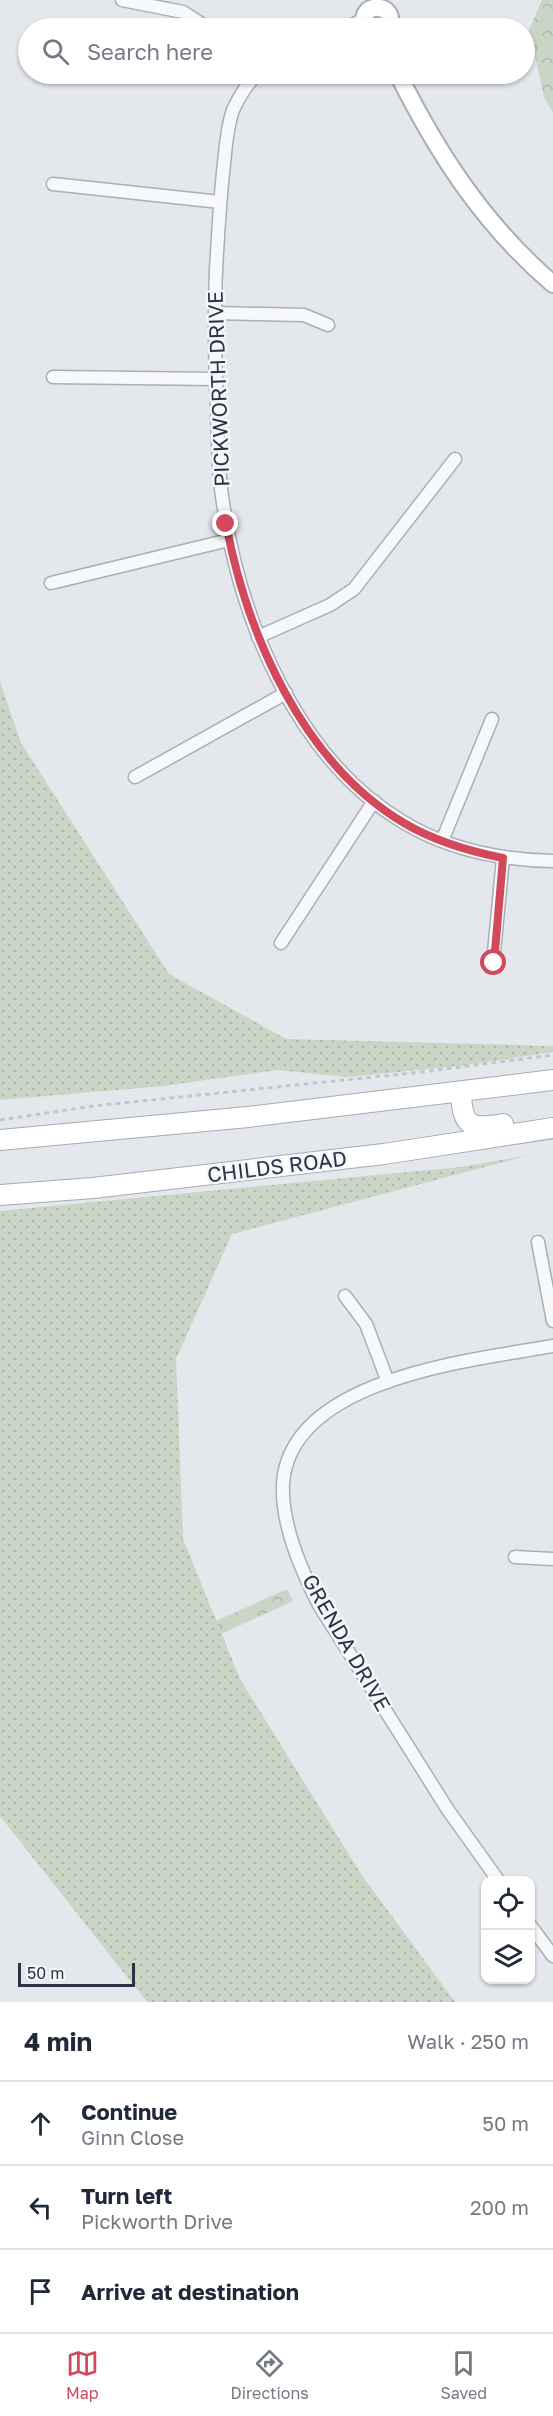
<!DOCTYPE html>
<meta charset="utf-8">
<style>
:root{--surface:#fff;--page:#f6f6f7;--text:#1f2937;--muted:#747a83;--line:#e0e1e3;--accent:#d1495b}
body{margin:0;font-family:"Golos Text",sans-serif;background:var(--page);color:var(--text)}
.controls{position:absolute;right:18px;bottom:18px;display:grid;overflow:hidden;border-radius:12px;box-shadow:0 2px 4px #0004}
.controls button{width:54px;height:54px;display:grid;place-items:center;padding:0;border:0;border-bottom:2px solid var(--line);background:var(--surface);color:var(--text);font:30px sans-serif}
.scale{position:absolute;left:18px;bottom:15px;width:117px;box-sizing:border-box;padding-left:6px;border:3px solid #2b3445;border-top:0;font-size:16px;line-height:21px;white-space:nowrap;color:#2b3445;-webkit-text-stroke:4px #f4f6f9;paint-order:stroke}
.stop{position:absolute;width:18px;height:18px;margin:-14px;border:4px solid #d1495b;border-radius:50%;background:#fff}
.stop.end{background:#d1495b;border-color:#fff;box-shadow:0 2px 6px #0008}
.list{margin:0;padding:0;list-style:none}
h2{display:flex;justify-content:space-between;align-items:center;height:78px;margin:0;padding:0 24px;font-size:26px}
h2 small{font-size:20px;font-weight:400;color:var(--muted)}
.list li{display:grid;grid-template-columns:39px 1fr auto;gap:18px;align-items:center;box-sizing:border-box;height:84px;padding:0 24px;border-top:2px solid var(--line)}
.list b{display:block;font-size:22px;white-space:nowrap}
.list p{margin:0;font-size:20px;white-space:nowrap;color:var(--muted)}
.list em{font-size:20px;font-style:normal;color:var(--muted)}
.icon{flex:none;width:33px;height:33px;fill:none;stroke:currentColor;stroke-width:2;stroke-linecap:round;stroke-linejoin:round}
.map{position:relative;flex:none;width:553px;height:2002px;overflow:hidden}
.search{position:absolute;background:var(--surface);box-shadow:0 2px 4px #0004;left:18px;right:18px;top:18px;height:66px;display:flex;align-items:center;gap:15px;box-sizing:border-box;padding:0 21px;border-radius:33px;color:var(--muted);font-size:22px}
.sheet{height:330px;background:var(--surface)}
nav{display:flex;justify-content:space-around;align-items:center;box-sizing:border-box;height:84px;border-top:2px solid var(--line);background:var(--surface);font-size:16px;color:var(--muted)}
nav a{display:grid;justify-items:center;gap:3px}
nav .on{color:var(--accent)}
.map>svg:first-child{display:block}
.grass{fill:url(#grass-dots)}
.park{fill:url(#park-crowns)}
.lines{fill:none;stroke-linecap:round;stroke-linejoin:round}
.street-casing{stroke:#a9aeb7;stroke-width:15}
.secondary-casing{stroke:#a9aeb7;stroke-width:20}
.primary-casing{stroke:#a3abb8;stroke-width:22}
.path{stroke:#c2c5cb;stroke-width:3;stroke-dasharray:4.5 4.5;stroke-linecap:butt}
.street{stroke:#f7f8fa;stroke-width:12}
.secondary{stroke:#fff;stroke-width:16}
.primary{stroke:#fff;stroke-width:20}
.route{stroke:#d1495b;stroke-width:8}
.labels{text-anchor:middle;stroke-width:5;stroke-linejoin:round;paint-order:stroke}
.street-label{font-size:21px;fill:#2b3445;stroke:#f4f6f9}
</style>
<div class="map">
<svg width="553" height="2002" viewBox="0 0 553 2002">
<defs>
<pattern id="grass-dots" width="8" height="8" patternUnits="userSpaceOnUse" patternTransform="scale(1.5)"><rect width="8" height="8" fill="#c9d6c5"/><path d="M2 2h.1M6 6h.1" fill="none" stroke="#adb8ab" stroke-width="1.8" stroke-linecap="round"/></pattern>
<pattern id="park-crowns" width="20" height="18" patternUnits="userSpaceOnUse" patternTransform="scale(1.5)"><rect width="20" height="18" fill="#c9d6c5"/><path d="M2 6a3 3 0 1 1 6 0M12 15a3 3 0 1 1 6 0" fill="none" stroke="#adb8ab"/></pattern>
</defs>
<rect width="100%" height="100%" fill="#e4e7ec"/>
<!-- grass -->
<path class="grass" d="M0 682 21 743 169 974 286 1039 553 1046V1052L459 1066 347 1077 278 1070 163 1086 0 1100Z
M530 1155 232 1234 176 1359 183 1539 240 1679 361 1874 455 2002H147L0 1816V1211L461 1167Z"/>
<!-- park -->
<path class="park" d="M542 0H553V113L544 97 529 30Z
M287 1589 293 1601 221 1634 216 1621Z"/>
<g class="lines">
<!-- street casing -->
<g class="street-casing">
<path id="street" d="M122 0 183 12 208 28
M346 28 364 19
M257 74C247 84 239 97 233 110 227 127 226 145 224 163 220 199 218 234 216 270 214 316 215 362 217 407 218 441 218 476 224 509 242 625 299 760 403 822 449 850 500 860 553 861
M53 184 220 202
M215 313 304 315 328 325
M53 377 216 379
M51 583 229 540
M258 637 330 605 354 589 455 459
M135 777 286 693
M442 841 492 719
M281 943 374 801
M493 963 503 858
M538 1242 553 1321
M345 1296 366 1324 388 1382
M515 1557 553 1559
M498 1880 448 1810 319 1605C301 1569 281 1525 283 1483 291 1378 473 1360 553 1346
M530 1925 553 1956"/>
</g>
<!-- secondary casing -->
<g class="secondary-casing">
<path id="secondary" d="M367 28C353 0 402 2 387 28
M398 74C438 154 484 225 553 284"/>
</g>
<!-- primary casing -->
<g class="primary-casing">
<path id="primary" d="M461 1092C462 1126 470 1130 503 1124
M0 1140 248 1117 553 1080
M0 1195 93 1188 384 1154 553 1128"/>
</g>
<!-- path -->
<path class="path" d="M0 1120 93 1106 422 1072 553 1055"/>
<!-- street -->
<use href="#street" class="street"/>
<!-- secondary -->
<use href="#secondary" class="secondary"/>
<!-- primary -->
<use href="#primary" class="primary"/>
</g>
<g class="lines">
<!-- route -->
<path class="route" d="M226 524C247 635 303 763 404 823 434 841 468 851 503 858L494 963"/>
</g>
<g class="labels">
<!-- street labels -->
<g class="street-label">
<text transform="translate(219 389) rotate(-92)" y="7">PICKWORTH DRIVE</text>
<text transform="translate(277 1167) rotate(-7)" y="7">CHILDS ROAD</text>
<text transform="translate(346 1643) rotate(60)" y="7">GRENDA DRIVE</text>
</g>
</g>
</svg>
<div class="controls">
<button><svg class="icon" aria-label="locate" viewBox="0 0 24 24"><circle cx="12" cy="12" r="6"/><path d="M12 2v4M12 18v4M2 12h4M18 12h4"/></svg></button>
<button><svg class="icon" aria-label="layers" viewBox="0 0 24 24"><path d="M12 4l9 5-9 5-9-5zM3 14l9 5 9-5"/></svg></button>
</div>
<div class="scale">50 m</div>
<div class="stop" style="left:494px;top:963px"></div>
<div class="stop end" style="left:226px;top:524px"></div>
<div class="search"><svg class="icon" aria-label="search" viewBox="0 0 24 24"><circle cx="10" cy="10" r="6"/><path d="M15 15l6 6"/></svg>Search here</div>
</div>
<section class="sheet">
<h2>4 min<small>Walk · 250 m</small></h2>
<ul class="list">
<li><svg class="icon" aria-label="ahead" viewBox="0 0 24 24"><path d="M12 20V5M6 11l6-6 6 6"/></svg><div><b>Continue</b><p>Ginn Close</p></div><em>50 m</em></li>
<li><svg class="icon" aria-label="left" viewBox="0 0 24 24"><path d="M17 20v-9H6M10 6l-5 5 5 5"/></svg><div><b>Turn left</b><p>Pickworth Drive</p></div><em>200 m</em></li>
<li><svg class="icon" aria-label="arrive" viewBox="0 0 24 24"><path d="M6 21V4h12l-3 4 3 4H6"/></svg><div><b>Arrive at destination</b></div></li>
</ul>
</section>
<nav>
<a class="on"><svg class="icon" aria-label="map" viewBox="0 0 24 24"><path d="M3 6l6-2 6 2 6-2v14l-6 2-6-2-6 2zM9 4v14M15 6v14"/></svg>Map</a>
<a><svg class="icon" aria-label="directions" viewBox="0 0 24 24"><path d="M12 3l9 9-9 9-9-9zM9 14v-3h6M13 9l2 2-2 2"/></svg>Directions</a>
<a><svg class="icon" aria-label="saved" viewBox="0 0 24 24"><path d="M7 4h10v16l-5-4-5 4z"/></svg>Saved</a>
</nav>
